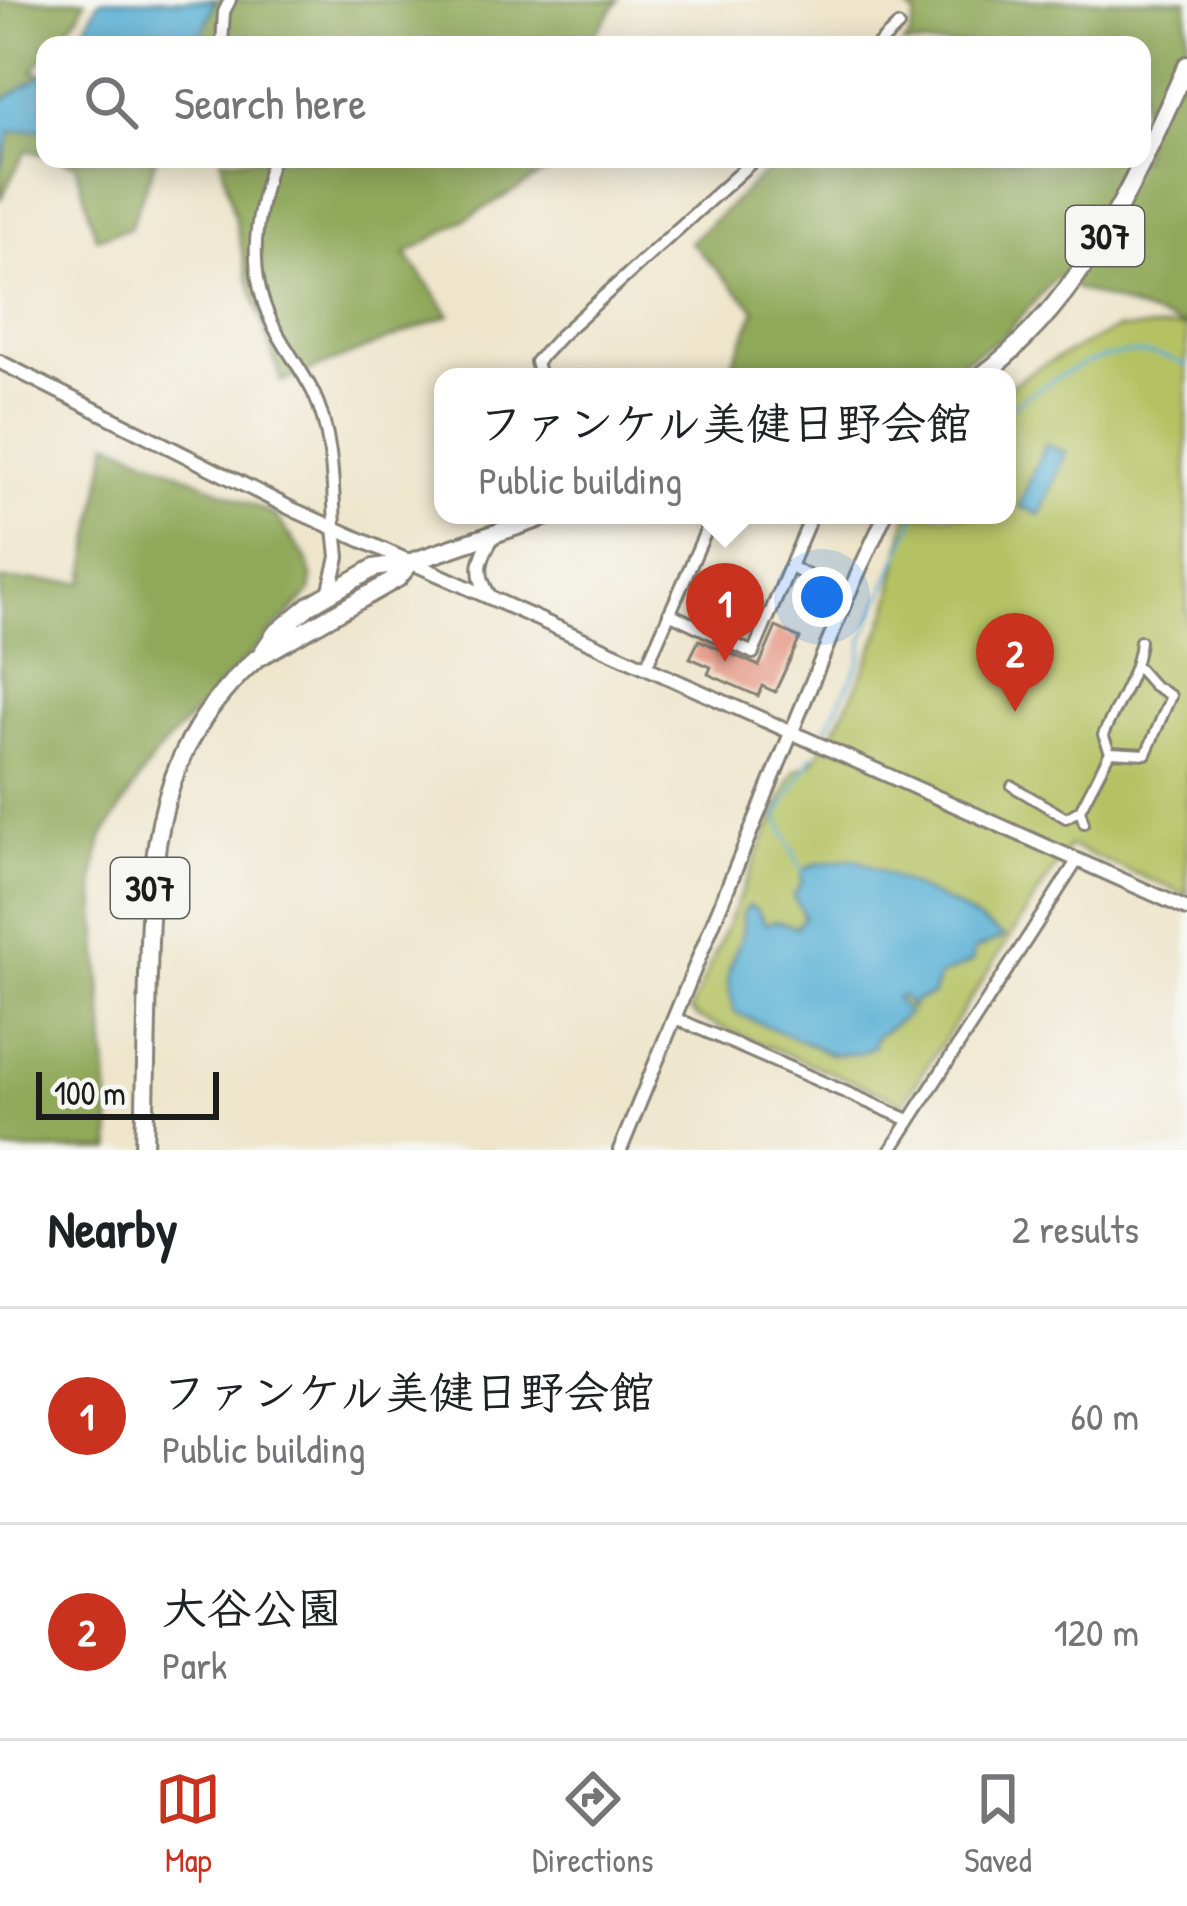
<!DOCTYPE html>
<meta charset="utf-8">
<style>
:root{--surface:#fff;--page:#f6f6f6;--text:#202124;--muted:#757577;--line:#e0e0e0;--accent:#c8321e}
body{margin:0;font-family:"Patrick Hand","Klee One",sans-serif;background:var(--page);color:var(--text)}
.scale{position:absolute;left:36px;bottom:30px;width:183px;box-sizing:border-box;padding-left:12px;border:6px solid #1c1c1c;border-top:0;font-size:33px;line-height:42px;white-space:nowrap;color:#1c1c1c;-webkit-text-stroke:9px #f6f6f2;paint-order:stroke}
.you{position:absolute;left:822px;top:597px;width:42px;height:42px;margin:-30px;border:9px solid #fff;border-radius:50%;background:#1a73e8;box-shadow:0 0 0 18px #1a73e833}
.badge{display:grid;place-items:center;width:78px;height:78px;border-radius:50%;background:var(--accent);color:#fff;font-size:39px;font-weight:700}
.pin{position:absolute;translate:-50% -99px;filter:drop-shadow(0 3px 6px #0008)}
.pin::after{content:'';position:absolute;top:63px;width:42px;height:36px;background:inherit;clip-path:polygon(0 0,100% 0,50% 100%)}
.popup{position:absolute;left:434px;top:368px;width:582px;height:156px;box-sizing:border-box;display:grid;place-content:center;border-radius:24px;background:var(--surface);filter:drop-shadow(0 3px 9px #0005);font-size:39px;white-space:nowrap;color:var(--muted)}
.popup b{font-size:45px;color:var(--text)}
.popup::after{content:'';position:absolute;left:50%;top:100%;margin-left:-24px;border:24px solid transparent;border-top-color:var(--surface)}
.list{margin:0;padding:0;list-style:none}
h2{display:flex;justify-content:space-between;align-items:center;height:156px;margin:0;padding:0 48px;font-size:51px}
h2 small{font-size:39px;font-weight:400;color:var(--muted)}
.list li{display:grid;grid-template-columns:78px 1fr auto;gap:36px;align-items:center;box-sizing:border-box;height:216px;padding:0 48px;border-top:3px solid var(--line)}
.list b{display:block;font-size:45px;white-space:nowrap}
.list p{margin:0;font-size:39px;white-space:nowrap;color:var(--muted)}
.list em{font-size:39px;font-style:normal;color:var(--muted)}
.icon{flex:none;width:66px;height:66px;fill:none;stroke:currentColor;stroke-width:2;stroke-linecap:round;stroke-linejoin:round}
.map{position:relative;flex:none;width:1187px;height:1150px;overflow:hidden}
.search{position:absolute;background:var(--surface);box-shadow:0 6px 30px #0003;left:36px;right:36px;top:36px;height:132px;display:flex;align-items:center;gap:30px;box-sizing:border-box;padding:0 42px;border-radius:24px;color:var(--muted);font-size:45px}
.sheet{height:588px;background:var(--surface)}
nav{display:flex;justify-content:space-around;align-items:center;box-sizing:border-box;height:168px;border-top:3px solid var(--line);background:var(--surface);font-size:33px;color:var(--muted)}
nav a{display:grid;justify-items:center;gap:6px}
nav .on{color:var(--accent)}
.map>svg:first-child{display:block}
.green{fill:#b5c264;stroke:#686f40;stroke-width:3}
.forest{fill:#90a85a;stroke:#56623b;stroke-width:3}
.water{fill:#58b0d5;stroke:#3a6678;stroke-width:3}
.lines{fill:none;stroke-linecap:round;stroke-linejoin:round}
.stream{stroke:#58b0d5;stroke-width:3}
.building{fill:#e69886}
.pedestrian-casing{stroke:#858074;stroke-width:14}
.minor-casing{stroke:#858074;stroke-width:16}
.tertiary-casing{stroke:#858074;stroke-width:18}
.trunk-casing{stroke:#858074;stroke-width:22}
.pedestrian{stroke:#fff;stroke-width:8}
.minor{stroke:#fff;stroke-width:10}
.tertiary{stroke:#fff;stroke-width:12}
.trunk{stroke:#fff;stroke-width:16}
.labels{text-anchor:middle;stroke-width:10;stroke-linejoin:round;paint-order:stroke}
.shield{fill:#f6f6f2;stroke:#5d5d5c;stroke-width:3}
.shield-label{font-size:36px;font-weight:bold;fill:#1c1c1c}
</style>
<div class="map">
<svg width="1187" height="1150" viewBox="0 0 1187 1150">
<rect width="100%" height="100%" fill="#f6f6f2"/>
<filter id="ink" filterUnits="userSpaceOnUse"><feTurbulence type="fractalNoise" baseFrequency=".00833" numOctaves="2"/><feDisplacementMap in="SourceGraphic" scale="24" xChannelSelector="R" yChannelSelector="G"/><feConvolveMatrix kernelMatrix="1 2 1 2 8 2 1 2 1" color-interpolation-filters="sRGB"/></filter>
<filter id="wash" filterUnits="userSpaceOnUse"><feTurbulence type="fractalNoise" baseFrequency=".004" numOctaves="4" result="noise"/><feDisplacementMap in="SourceGraphic" scale="48" xChannelSelector="R" yChannelSelector="G"/><feGaussianBlur stdDeviation="2.7" result="paint"/><feColorMatrix in="noise" values="0 0 0 0 0 0 0 0 0 0 0 0 0 0 0 0 0 1.4 0 .05"/><feComposite in="paint" operator="in"/></filter>
<g filter="url(#wash)">
<rect width="100%" height="100%" fill="#eee5cb"/>
<!-- green -->
<path class="green" d="M1187 327V895L1069 846 902 1105 893 1098 699 1018 690 1011 790 780 796 770 812 763 833 733 863 673 889 608 907 515H1007V388L1035 369 1116 329Z"/>
<!-- forest -->
<path class="forest" d="M0 0H85L79 14 54 45H45V56L33 71 45 74V155L26 150 0 200Z
M209 0H619L587 45H192Z
M898 0H1187V327L1077 289 1056 277 1005 335 939 377H730L728 373 756 310 690 242 780 159H1142V45H903L909 39 916 15Z
M58 159H156L130 228 96 238 76 165Z
M221 159H515L533 177 568 159 406 254 450 315 282 382 249 281Z
M109 441 275 515 307 559 312 578 310 592 154 756 102 838 94 878 112 1150H0V580L84 582Z"/>
<!-- water -->
<path class="water" d="M99 0H215L201 38 202 45H77Z
M45 73V129L11 131 0 169V102Z
M1045 444 1066 453 1040 515 1019 506Z
M855 859 957 907 1005 937 974 950 972 962 940 976 932 995 913 1002 911 1009 903 996 896 998 908 1014 874 1039V1046L857 1054H831L734 1012C733 1002 729 992 728 982 727 957 748 940 742 916L748 905 756 909 766 924 775 921 797 927 804 916 793 896 801 884 802 871 816 864Z"/>
<g class="lines">
<!-- stream -->
<path class="stream" d="M1007 409C1063 373 1120 331 1187 366
M823 735 860 662 864 637 916 515
M803 873 779 822V813L813 755"/>
</g>
<g id="blocks">
<!-- building -->
<path class="building" d="M776 627 800 638 775 692 762 686 758 696 708 674 711 667 690 658 699 640 759 666Z"/>
</g>
</g>
<g filter="url(#ink)">
<use href="#blocks" fill-opacity="0" stroke="#858074" stroke-width="3"/>
<g class="lines">
<!-- pedestrian casing -->
<g class="pedestrian-casing">
<path id="pedestrian" d="M1110 752 1103 735C1117 703 1137 675 1140 641
M1012 786 1066 818 1080 810
M1084 823 1080 810 1110 752 1146 754 1171 696 1153 685 1138 668"/>
</g>
<!-- minor casing -->
<g class="minor-casing">
<path id="minor" d="M222 45 224 12 230 0
M878 45 898 26
M272 159C257 214 245 266 271 321 283 346 301 368 313 392 333 433 333 485 335 528
M540 377 536 362 560 336 755 159
M791 567 847 597
M669 613 753 653 812 515
M646 667 713 515
M675 1018 909 1120
M891 1150 1077 861"/>
</g>
<!-- tertiary casing -->
<g class="tertiary-casing">
<path id="tertiary" d="M0 362 294 510 1187 909
M329 594 338 557 335 528
M490 597C474 573 479 558 494 535
M620 1150 847 597 885 515"/>
</g>
<!-- trunk casing -->
<g class="trunk-casing">
<path id="trunk" d="M980 377C1085 298 1134 182 1187 65
M262 653 275 634 310 605 374 568 411 562 550 515
M144 1150C145 1092 147 1034 148 976 151 851 156 746 257 658L398 578 411 562"/>
</g>
<!-- pedestrian -->
<use href="#pedestrian" class="pedestrian"/>
<!-- minor -->
<use href="#minor" class="minor"/>
<!-- tertiary -->
<use href="#tertiary" class="tertiary"/>
<!-- trunk -->
<use href="#trunk" class="trunk"/>
</g>
</g>
<g class="labels">
<!-- shield labels -->
<g class="shield">
<rect x="1066" y="206" width="78" height="60" rx="9"/>
<rect x="111" y="858" width="78" height="60" rx="9"/>
</g>
<g class="shield-label">
<text x="1105" y="249">307</text>
<text x="150" y="901">307</text>
</g>
</g>
</svg>
<div class="scale">100 m</div>
<div class="you"></div>
<div class="pin badge" style="left:725px;top:662px">1</div>
<div class="popup"><b>ファンケル美健日野会館</b>Public building</div>
<div class="pin badge" style="left:1015px;top:712px">2</div>
<div class="search"><svg class="icon" aria-label="search" viewBox="0 0 24 24"><circle cx="10" cy="10" r="6"/><path d="M15 15l6 6"/></svg>Search here</div>
</div>
<section class="sheet">
<h2>Nearby<small>2 results</small></h2>
<ul class="list">
<li><span class="badge">1</span><div><b>ファンケル美健日野会館</b><p>Public building</p></div><em>60 m</em></li>
<li><span class="badge">2</span><div><b>大谷公園</b><p>Park</p></div><em>120 m</em></li>
</ul>
</section>
<nav>
<a class="on"><svg class="icon" aria-label="map" viewBox="0 0 24 24"><path d="M3 6l6-2 6 2 6-2v14l-6 2-6-2-6 2zM9 4v14M15 6v14"/></svg>Map</a>
<a><svg class="icon" aria-label="directions" viewBox="0 0 24 24"><path d="M12 3l9 9-9 9-9-9zM9 14v-3h6M13 9l2 2-2 2"/></svg>Directions</a>
<a><svg class="icon" aria-label="saved" viewBox="0 0 24 24"><path d="M7 4h10v16l-5-4-5 4z"/></svg>Saved</a>
</nav>
